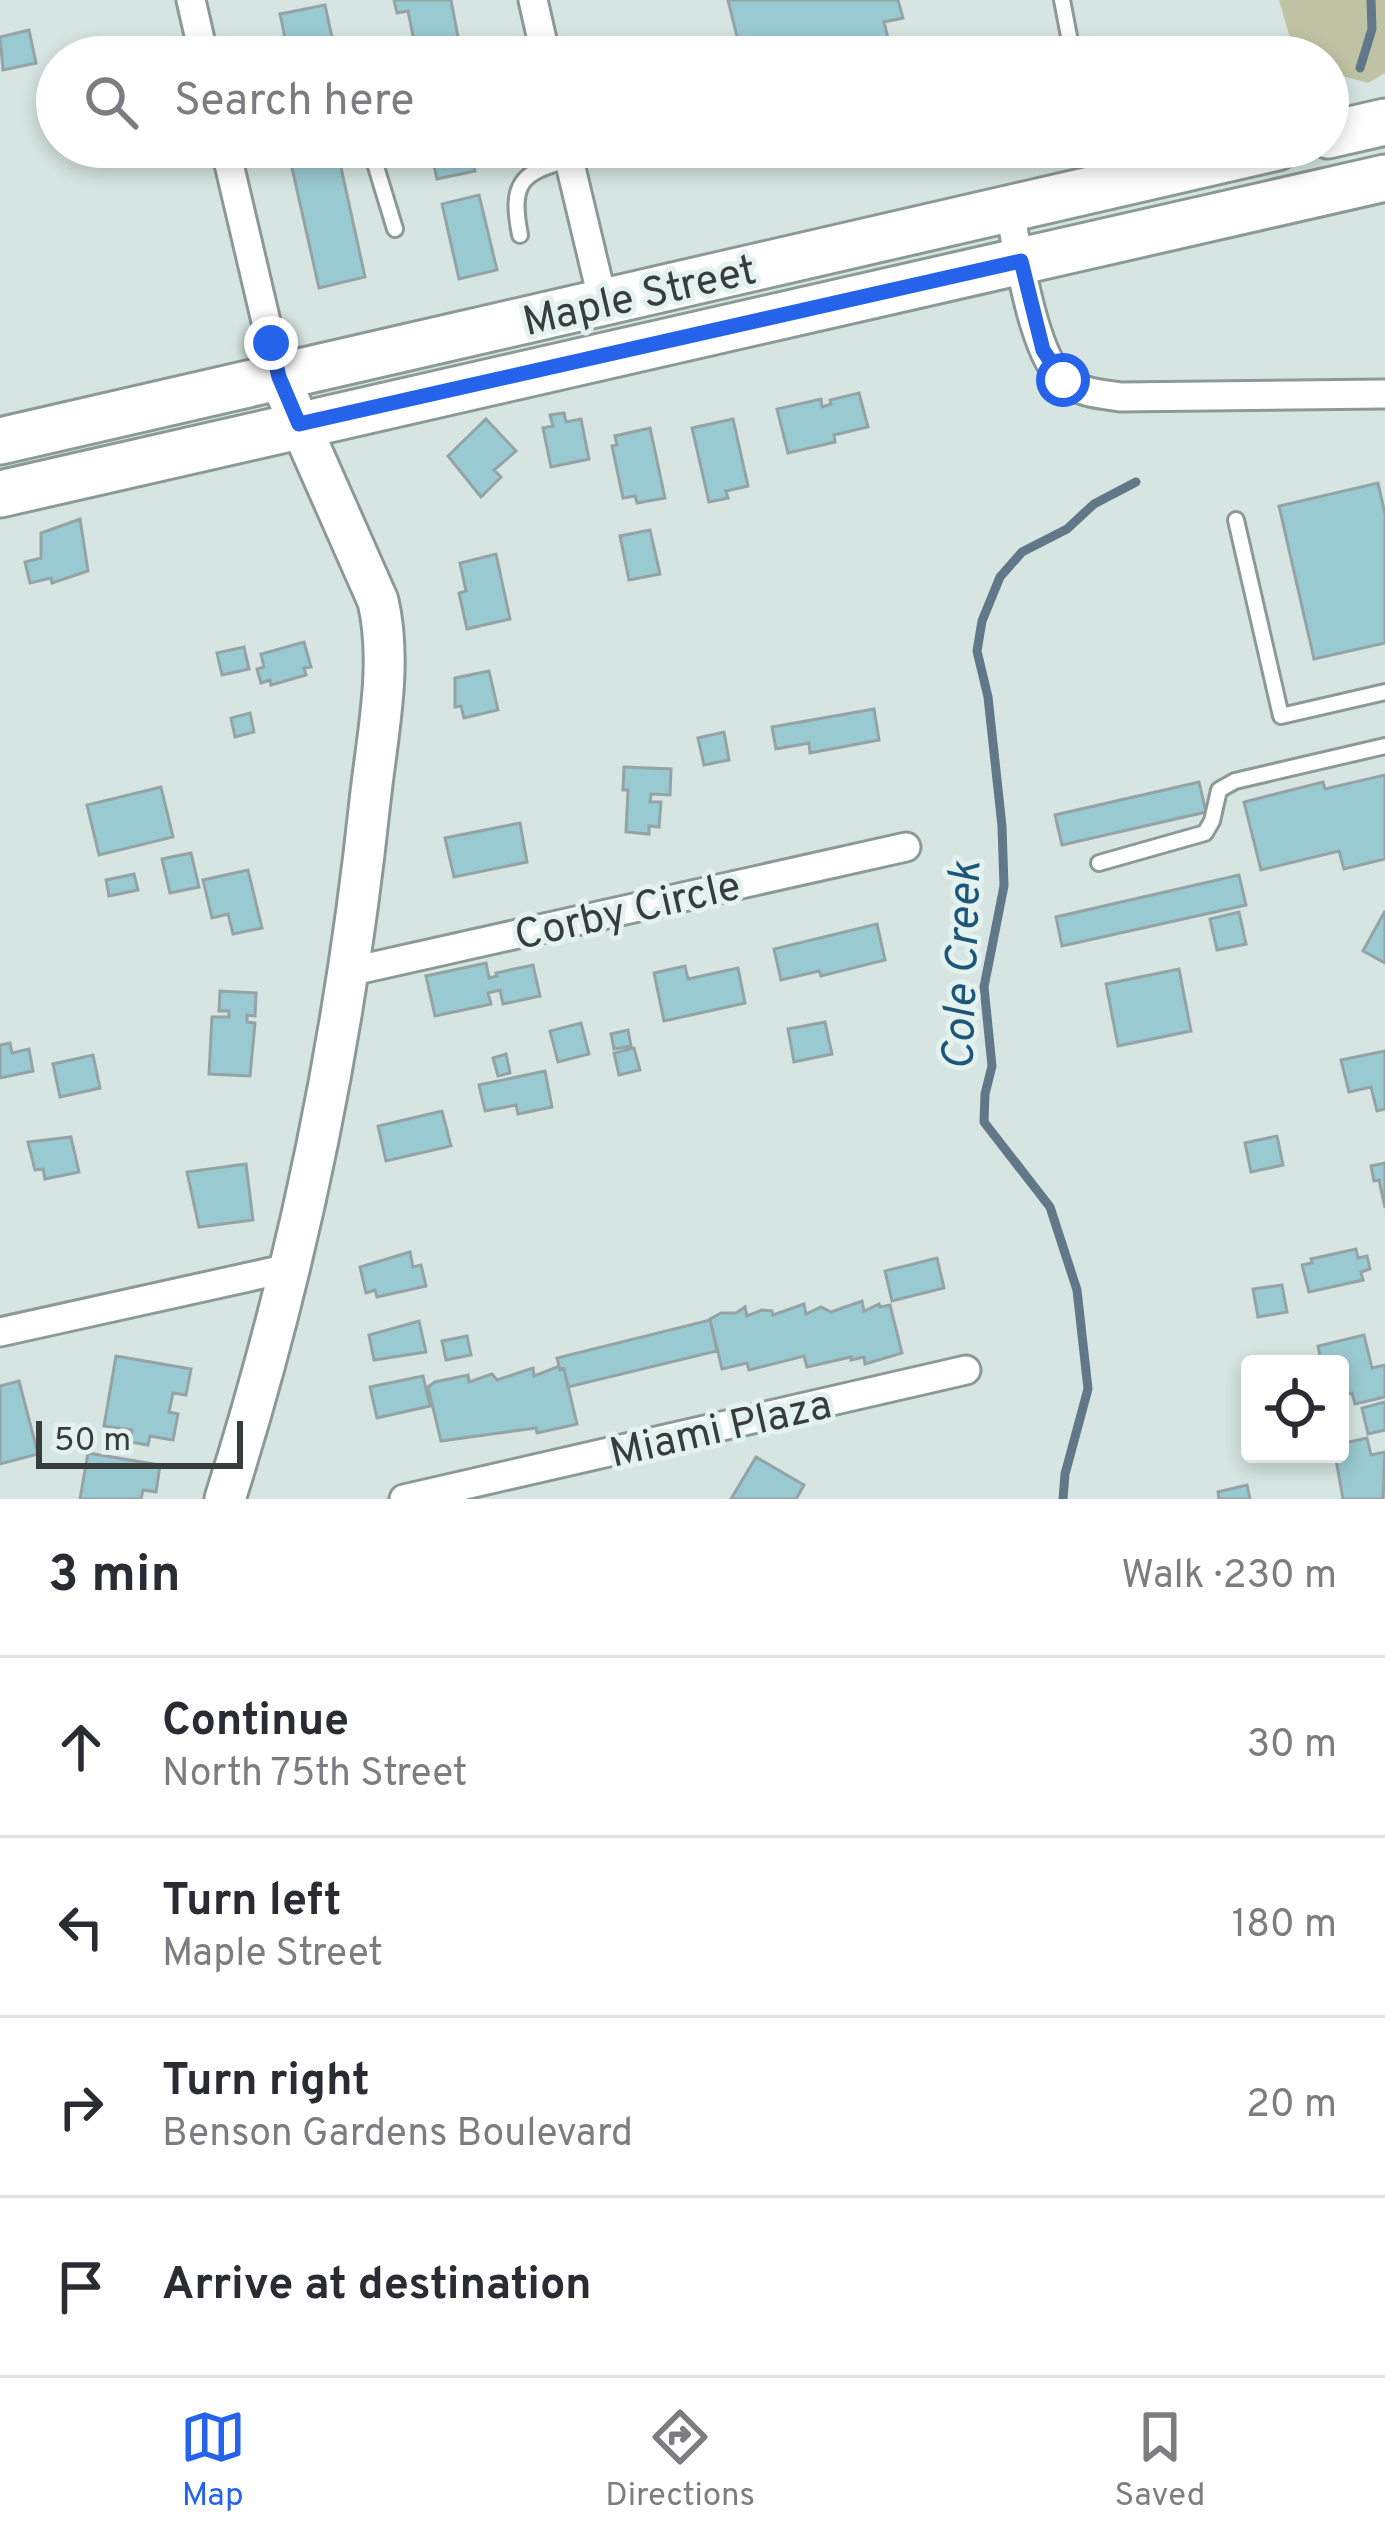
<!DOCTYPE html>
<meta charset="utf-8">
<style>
:root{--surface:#fff;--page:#f2f2f3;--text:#2b2b33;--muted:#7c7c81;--line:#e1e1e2;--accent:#2563eb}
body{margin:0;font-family:Overpass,sans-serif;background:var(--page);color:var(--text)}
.controls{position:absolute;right:36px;bottom:36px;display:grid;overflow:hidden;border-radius:12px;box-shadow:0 6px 18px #0003}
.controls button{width:108px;height:108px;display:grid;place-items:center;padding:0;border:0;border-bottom:3px solid var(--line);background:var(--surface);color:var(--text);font:60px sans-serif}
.scale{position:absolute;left:36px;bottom:30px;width:207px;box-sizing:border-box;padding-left:12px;border:6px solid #373d3b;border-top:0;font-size:33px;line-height:42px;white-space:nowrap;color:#373d3b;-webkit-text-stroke:9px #e3f2ee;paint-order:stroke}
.stop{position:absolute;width:36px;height:36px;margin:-27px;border:9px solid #2563eb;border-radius:50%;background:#fff}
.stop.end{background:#2563eb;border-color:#fff;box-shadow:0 3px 12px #0008}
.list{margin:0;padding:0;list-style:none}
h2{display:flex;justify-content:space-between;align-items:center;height:156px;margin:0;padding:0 48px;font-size:51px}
h2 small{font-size:39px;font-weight:400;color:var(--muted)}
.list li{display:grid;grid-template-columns:78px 1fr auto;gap:36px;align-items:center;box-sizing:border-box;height:180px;padding:0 48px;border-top:3px solid var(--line)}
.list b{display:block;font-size:45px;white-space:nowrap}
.list p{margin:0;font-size:39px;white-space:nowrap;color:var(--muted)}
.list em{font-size:39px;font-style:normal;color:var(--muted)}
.icon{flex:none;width:66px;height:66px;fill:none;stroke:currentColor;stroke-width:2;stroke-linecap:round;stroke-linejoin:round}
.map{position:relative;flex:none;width:1385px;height:1499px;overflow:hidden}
.search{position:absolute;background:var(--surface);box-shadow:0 6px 18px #0003;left:36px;right:36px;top:36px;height:132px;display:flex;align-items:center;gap:30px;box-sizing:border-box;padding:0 42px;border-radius:66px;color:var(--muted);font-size:45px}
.sheet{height:876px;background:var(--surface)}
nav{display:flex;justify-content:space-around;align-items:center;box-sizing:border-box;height:168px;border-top:3px solid var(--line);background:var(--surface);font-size:33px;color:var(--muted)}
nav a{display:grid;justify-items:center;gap:6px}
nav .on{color:var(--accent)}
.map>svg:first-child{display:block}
.green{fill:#bfc2a3}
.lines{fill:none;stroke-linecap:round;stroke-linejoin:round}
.stream{stroke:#607888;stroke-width:9}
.building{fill:#9acad1;stroke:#94a3a5;stroke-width:3}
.lane-casing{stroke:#8c9a96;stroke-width:20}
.street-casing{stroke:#8c9a96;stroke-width:33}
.secondary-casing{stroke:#8c9a96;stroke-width:45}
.primary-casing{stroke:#8c9a96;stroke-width:51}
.lane{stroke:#fff;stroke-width:14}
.street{stroke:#fff;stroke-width:27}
.secondary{stroke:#fff;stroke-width:39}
.primary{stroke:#fff;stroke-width:45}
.route{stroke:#2563eb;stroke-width:15}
.labels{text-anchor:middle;stroke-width:10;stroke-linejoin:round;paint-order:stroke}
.street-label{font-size:42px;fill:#373d3b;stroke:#e3f2ee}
.water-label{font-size:45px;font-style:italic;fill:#1d5678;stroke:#e3f2ee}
</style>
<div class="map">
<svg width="1385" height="1499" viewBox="0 0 1385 1499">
<rect width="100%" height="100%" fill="#d6e5e1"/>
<!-- green -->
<path class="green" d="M1279 0H1385V73L1368 83 1328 72V57L1295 55Z"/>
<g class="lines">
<!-- stream -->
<path class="stream" d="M1360 68 1372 29 1371 0
M1063 1499 1065 1474 1088 1389 1077 1290 1050 1207 984 1122 985 1094 992 1066 984 987 1004 886 1002 826 988 697 977 651 982 621 1000 577 1022 552 1067 529 1094 504 1136 482"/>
</g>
<!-- building -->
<path class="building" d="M394 0H451L459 42 416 51 408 11 397 13Z
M728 0H898L903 18 884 22 890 46 898 44 901 57H742Z
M325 5 333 42H350L353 57H289L280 14Z
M29 30 36 63 3 70 0 37Z
M430 147H469L475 171 437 179Z
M337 149 365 277 319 288 290 159Z
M479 195 497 270 459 279 442 204Z
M859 393 868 427 834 435 835 442 788 453 777 409 821 399 822 407 831 404 830 400Z
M564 413 566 422 581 419 589 459 551 467 543 428 553 426 550 415Z
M486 419 516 451 494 470 501 477 481 497 448 456Z
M733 419 748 486 726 491 728 498 709 502 692 428Z
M650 428 665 498 637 503 635 496 623 498 612 446 617 445 615 436Z
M1378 483 1385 514V643L1314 659 1279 506Z
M80 519 88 571 52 583 51 578 30 583 25 562 41 558V533Z
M650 530 660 574 629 580 620 536Z
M496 554 510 619 467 629 459 593 466 591 460 563Z
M304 642 311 667 304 668 306 675 271 685 270 680 261 683 257 669 264 667 261 654Z
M244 647 249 669 222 675 217 653Z
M489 671 498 710 464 718 461 706 455 707V678Z
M874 709 879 740 810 753 809 743 776 749 772 727Z
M250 713 254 732 235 737 231 718Z
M724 732 729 760 704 765 698 738Z
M624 767 671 769 670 795 651 794 650 802H661L659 827 649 826V834L626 832 628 790H623Z
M1385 775V859L1344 869 1339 851 1261 870 1244 802 1323 782 1325 789Z
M1199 782 1206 812 1062 845 1055 815Z
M161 787 173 837 99 855 87 805Z
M520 823 527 862 454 877 445 838Z
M191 853 199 887 170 893 162 859Z
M248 870 262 928 233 934 228 914 212 918 203 880Z
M134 874 138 890 109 896 106 880Z
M1239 875 1246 905 1062 946 1056 917Z
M1385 911V963L1363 951Z
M1239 912 1246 944 1217 950 1210 919Z
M877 924 885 960 821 976 819 971 781 980 774 949Z
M486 963 489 978 497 976 496 973 533 965 540 996 503 1004 500 990 488 993 491 1004 435 1016 426 976Z
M685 966 688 979 738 968 745 1003 664 1021 654 973Z
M1179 969 1191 1031 1118 1046 1106 984Z
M220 991 256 993 255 1016 247 1015V1022L255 1023 250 1076 209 1074 212 1017H229V1011H219Z
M825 1022 832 1054 794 1062 788 1029Z
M581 1023 589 1054 558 1062 550 1031Z
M628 1030 631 1046 614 1049 611 1034Z
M10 1043 12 1053 29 1049 33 1071 0 1078V1045Z
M634 1048 640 1070 619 1075 614 1053Z
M1385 1051V1109L1377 1111 1371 1087 1349 1092 1341 1060Z
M506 1054 510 1073 498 1076 493 1058Z
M93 1055 100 1088 60 1097 53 1064Z
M545 1071 552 1107 518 1114 516 1105 485 1111 479 1085Z
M442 1111 451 1146 386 1161 378 1126Z
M1277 1136 1283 1165 1251 1172 1245 1143Z
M71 1137 79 1172 45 1179 43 1169 35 1170 28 1142Z
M1385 1163V1208L1379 1180 1374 1181 1371 1166Z
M246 1164 253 1220 199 1227 187 1172Z
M1356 1249 1358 1258 1367 1256 1370 1269 1361 1272 1363 1280 1309 1292 1302 1265 1312 1263 1311 1259Z
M410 1252 413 1267 421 1265 426 1286 377 1297 375 1290 366 1293 360 1267Z
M937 1258 944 1288 892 1301 885 1271Z
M1282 1285 1287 1312 1258 1317 1253 1289Z
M862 1301 864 1311 879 1304 880 1307 890 1305 902 1353 865 1364 864 1357 851 1360V1357L807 1367 804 1356 749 1370 747 1363 722 1369 710 1319 721 1313H736L745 1307 747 1316 762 1310 772 1311 773 1315 804 1304 806 1314 821 1307 831 1312Z
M710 1320 717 1351 568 1387 564 1369 560 1370 557 1358Z
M419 1321 426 1352 374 1360 369 1335Z
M1364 1335 1372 1368 1385 1365V1397L1355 1404 1352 1393 1340 1396V1364H1322L1318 1346Z
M467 1336 471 1355 446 1360 442 1341Z
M116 1356 191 1369 186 1395 173 1393 169 1412 178 1414 173 1440 150 1436 148 1445 130 1442 132 1430 104 1426Z
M557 1367 564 1369 577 1424 537 1433 536 1428 441 1441 428 1387 435 1382 468 1375 469 1382 492 1374 497 1380 533 1368 534 1376Z
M423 1376 430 1406 377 1418 370 1387Z
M19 1381 38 1454 0 1464V1386Z
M1385 1402V1430L1368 1434 1362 1408Z
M1367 1438 1371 1455 1385 1452 1383 1499H1343L1335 1454H1340V1444Z
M88 1453 160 1465 156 1492 143 1490 141 1499H80Z
M756 1457 804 1485 796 1499H731Z
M1247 1485 1250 1499H1219L1218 1492Z"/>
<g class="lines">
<!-- lane casing -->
<g class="lane-casing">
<path id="lane" d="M1062 0 1073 57
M370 147 395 229
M1097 147 1105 181
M227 155 268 147
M520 235C510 184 520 172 569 160
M1236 520 1281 716 1385 692
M1099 863 1205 833 1212 821 1219 790 1235 781 1385 746"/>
</g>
<!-- street casing -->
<g class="street-casing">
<path id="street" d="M191 0 204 57
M533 0 546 57
M225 147 279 377
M566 147 603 302
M1009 209C1018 248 1033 359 1065 381 1081 393 1101 394 1120 397L1385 394
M348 972 906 847
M0 1332 289 1268
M404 1499 966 1370"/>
</g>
<!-- secondary casing -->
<g class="secondary-casing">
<path id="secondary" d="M225 1499C297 1272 345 1038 370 801 377 736 393 665 378 601L279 377"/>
</g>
<!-- primary casing -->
<g class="primary-casing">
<path id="primary" d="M1328 135 1385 122
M0 441 1277 147
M0 494 1385 178"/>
</g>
<!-- lane -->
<use href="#lane" class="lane"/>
<!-- street -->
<use href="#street" class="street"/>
<!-- secondary -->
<use href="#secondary" class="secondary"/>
<!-- primary -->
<use href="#primary" class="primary"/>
</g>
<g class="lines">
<!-- route -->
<path class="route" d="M271 343 279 377 299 424 1021 261 1043 350 1063 380"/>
</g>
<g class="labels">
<!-- street labels -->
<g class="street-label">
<text transform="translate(639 294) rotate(-13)" y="15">Maple Street</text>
<text transform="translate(627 909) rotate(-13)" y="15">Corby Circle</text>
<text transform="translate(720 1427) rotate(-13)" y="15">Miami Plaza</text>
</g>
<!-- water labels -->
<g class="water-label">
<text transform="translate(960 966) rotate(-88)" y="16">Cole Creek</text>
</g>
</g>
</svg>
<div class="controls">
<button><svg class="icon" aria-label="locate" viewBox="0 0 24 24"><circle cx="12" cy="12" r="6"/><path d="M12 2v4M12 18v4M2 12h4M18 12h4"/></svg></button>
</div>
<div class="scale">50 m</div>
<div class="stop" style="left:1063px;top:380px"></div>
<div class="stop end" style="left:271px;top:343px"></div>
<div class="search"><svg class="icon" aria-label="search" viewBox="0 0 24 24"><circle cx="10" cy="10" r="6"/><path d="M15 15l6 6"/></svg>Search here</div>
</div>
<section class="sheet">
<h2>3 min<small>Walk · 230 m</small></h2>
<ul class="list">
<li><svg class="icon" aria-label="ahead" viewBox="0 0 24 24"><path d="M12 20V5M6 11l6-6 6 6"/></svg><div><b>Continue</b><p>North 75th Street</p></div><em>30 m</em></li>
<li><svg class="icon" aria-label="left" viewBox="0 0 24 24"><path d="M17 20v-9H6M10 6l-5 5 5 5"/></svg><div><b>Turn left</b><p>Maple Street</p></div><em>180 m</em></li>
<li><svg class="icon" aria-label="right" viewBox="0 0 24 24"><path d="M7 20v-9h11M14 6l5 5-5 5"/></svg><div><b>Turn right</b><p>Benson Gardens Boulevard</p></div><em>20 m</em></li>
<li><svg class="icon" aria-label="arrive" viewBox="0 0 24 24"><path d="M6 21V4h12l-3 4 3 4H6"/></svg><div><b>Arrive at destination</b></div></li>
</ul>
</section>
<nav>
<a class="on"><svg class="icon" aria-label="map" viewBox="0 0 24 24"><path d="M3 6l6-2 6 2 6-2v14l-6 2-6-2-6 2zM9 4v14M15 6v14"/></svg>Map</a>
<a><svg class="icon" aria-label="directions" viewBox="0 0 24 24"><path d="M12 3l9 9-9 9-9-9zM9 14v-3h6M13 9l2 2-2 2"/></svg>Directions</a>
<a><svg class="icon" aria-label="saved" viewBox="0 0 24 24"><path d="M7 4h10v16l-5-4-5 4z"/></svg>Saved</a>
</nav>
